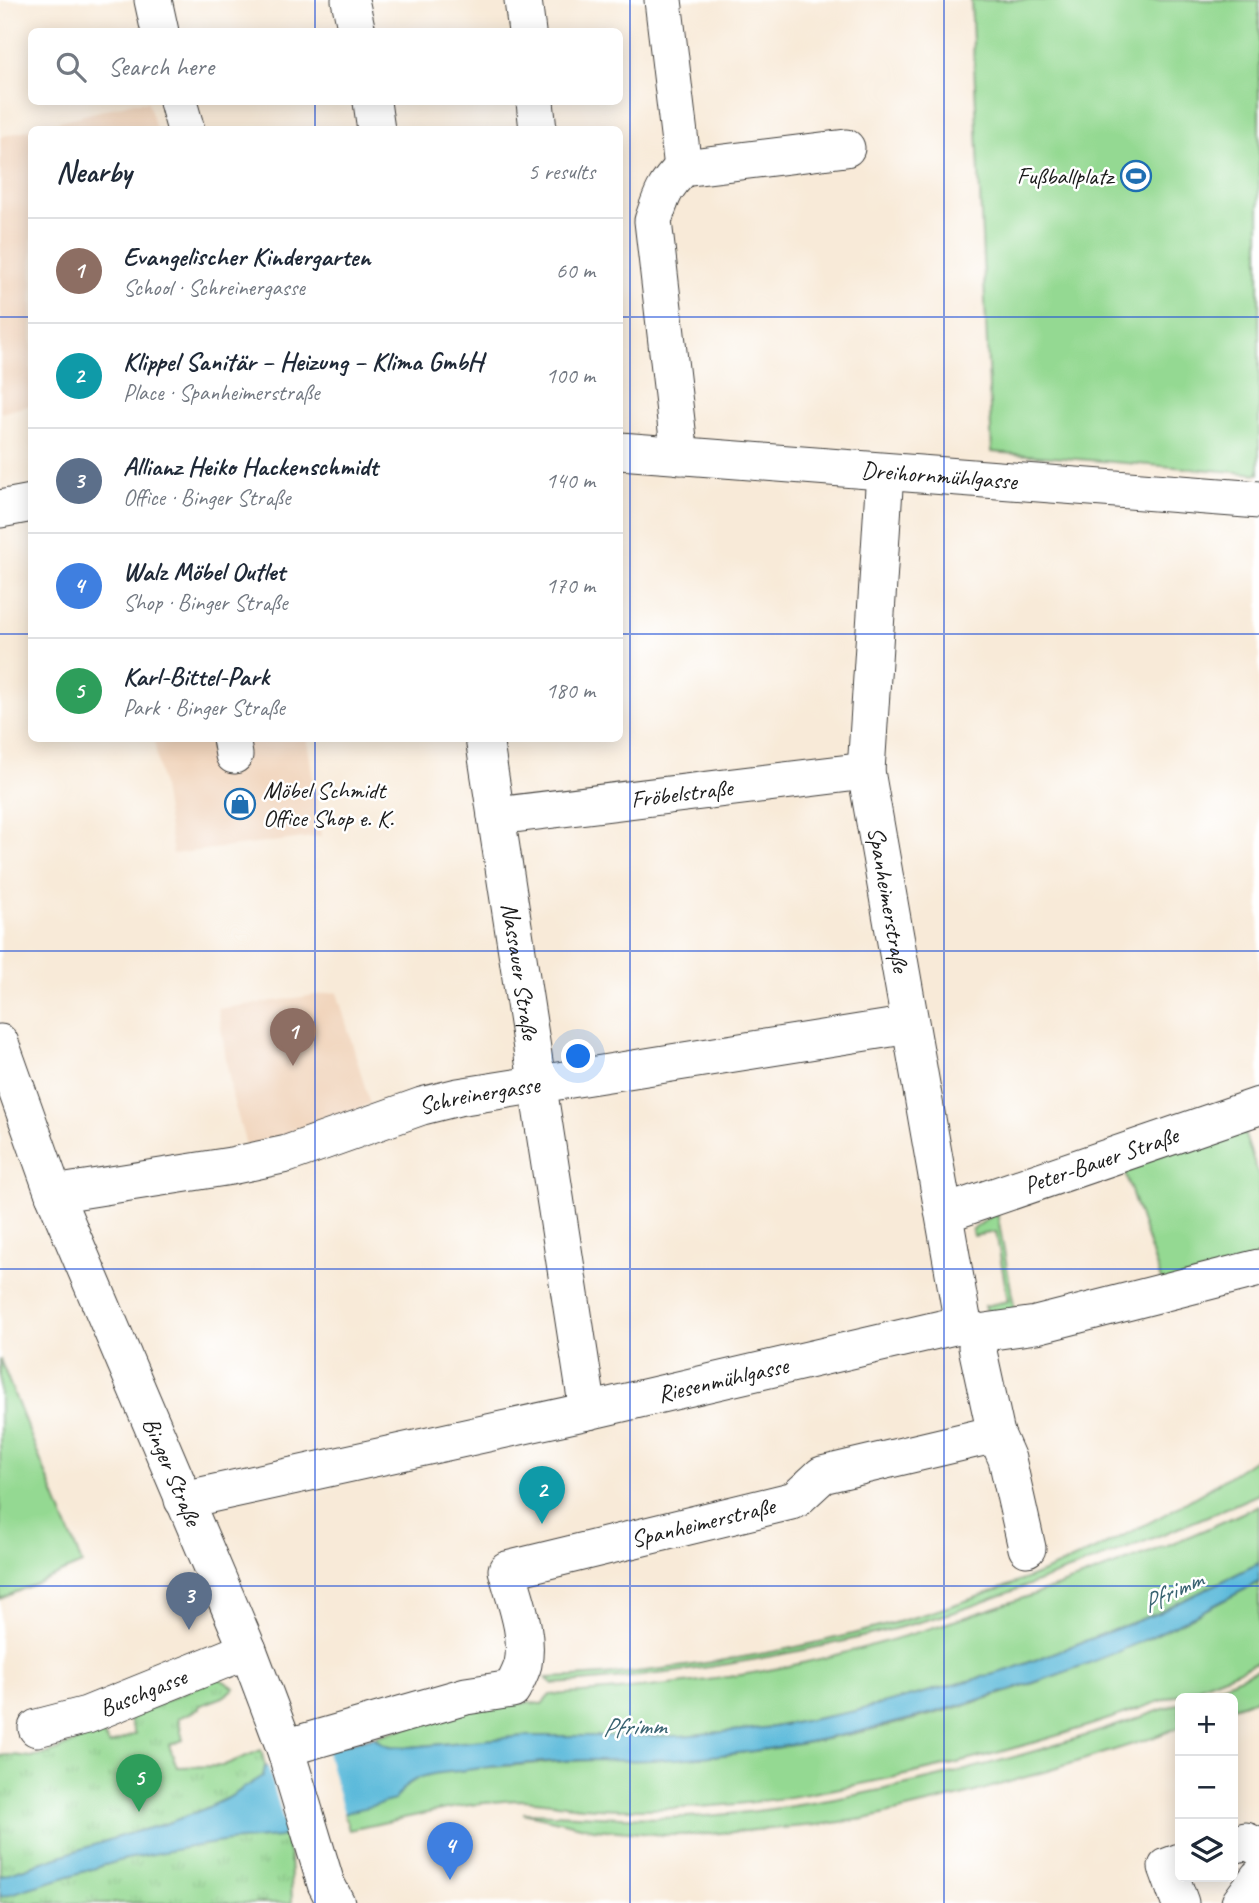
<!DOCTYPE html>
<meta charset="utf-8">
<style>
:root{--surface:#fff;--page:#f2f2f3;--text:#1f2937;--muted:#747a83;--line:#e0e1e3;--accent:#1f6fb2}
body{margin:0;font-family:Caveat,sans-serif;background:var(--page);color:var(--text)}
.controls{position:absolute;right:21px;bottom:21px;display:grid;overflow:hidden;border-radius:10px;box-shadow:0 4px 18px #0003}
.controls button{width:63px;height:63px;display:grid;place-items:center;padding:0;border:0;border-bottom:2px solid var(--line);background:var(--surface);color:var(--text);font:35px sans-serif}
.you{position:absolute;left:579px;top:1057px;width:24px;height:24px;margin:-18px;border:5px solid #fff;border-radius:50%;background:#1a73e8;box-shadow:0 0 0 10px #1a73e833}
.badge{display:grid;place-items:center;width:46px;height:46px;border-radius:50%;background:var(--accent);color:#fff;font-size:23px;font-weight:700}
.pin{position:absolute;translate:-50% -58px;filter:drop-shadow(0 2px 4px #0008)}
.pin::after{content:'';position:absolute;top:37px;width:24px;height:21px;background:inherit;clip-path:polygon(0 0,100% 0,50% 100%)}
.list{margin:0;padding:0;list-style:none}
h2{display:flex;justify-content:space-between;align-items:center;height:91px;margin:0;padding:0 28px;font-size:30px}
h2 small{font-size:23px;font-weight:400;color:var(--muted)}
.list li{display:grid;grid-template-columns:46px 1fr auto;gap:21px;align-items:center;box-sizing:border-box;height:105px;padding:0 28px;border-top:2px solid var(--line)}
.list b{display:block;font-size:26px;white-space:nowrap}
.list p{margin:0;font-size:23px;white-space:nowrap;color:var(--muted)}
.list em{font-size:23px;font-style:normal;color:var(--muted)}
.icon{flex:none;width:38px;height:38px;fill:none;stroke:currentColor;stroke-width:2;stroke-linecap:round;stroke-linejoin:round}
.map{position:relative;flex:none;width:1259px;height:1903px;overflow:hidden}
.search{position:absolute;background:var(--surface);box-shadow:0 4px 18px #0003;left:28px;top:28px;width:595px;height:77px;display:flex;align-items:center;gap:18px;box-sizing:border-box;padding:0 24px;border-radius:10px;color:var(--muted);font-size:26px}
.panel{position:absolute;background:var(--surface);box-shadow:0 4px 18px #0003;left:28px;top:126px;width:595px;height:616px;border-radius:10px}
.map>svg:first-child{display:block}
.built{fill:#f1d5bd}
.grass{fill:#94d992;stroke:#587a57;stroke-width:2}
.park{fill:url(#park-tufts);stroke:#587a57;stroke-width:2}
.water{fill:#5cbada;stroke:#3c6b7b;stroke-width:2}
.pier{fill:#f8ead8}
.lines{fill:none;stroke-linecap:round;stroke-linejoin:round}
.minor-casing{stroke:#3d3b38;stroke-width:39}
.minor{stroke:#fff;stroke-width:37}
.grid{fill:none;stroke:#1d4ed8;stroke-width:2;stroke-opacity:0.55}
.labels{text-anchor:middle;stroke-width:5;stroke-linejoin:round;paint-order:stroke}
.poi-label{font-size:24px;fill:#1c1c1c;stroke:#fff;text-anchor:end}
.street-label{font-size:24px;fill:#1c1c1c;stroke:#fff}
.water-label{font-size:26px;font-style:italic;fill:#396371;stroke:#fff}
</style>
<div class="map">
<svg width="1259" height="1903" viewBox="0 0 1259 1903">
<defs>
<pattern id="park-tufts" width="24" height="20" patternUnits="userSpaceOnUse" patternTransform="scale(1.75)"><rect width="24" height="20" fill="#94d992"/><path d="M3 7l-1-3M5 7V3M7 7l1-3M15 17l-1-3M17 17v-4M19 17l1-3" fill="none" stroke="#7fba7d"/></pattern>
</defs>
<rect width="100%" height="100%" fill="#fff"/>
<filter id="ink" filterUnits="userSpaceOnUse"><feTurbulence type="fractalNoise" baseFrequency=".0143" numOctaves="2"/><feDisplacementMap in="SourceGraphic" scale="14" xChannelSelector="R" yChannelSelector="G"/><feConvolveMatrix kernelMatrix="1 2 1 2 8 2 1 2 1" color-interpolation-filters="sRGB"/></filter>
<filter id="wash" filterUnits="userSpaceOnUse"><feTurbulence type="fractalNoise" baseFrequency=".00686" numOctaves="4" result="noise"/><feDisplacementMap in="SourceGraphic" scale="28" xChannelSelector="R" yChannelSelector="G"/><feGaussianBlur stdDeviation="1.57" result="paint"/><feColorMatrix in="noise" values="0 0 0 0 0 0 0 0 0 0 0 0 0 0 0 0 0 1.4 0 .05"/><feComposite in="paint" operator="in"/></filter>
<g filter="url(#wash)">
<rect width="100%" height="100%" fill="#f8ead8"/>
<!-- built -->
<path class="built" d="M134 102H148L156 129 32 130 31 405 0 413V137Z
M154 739H307L321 836 173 854Z
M337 992 370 1104 316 1126 284 1136 246 1145 232 1096 218 1009Z"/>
<!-- grass -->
<path class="grass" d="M971 0H1259V474L992 452Z
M1242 1127 1259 1176V1258L1162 1283 1123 1167Z
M997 1212 1016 1317 987 1311 985 1306 1008 1301 996 1232 973 1236 972 1230Z
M0 1359 82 1564 0 1599Z
M1259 1456V1494C1191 1524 1122 1551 1053 1576 1018 1589 983 1603 948 1614 819 1652 686 1675 553 1684L546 1678C625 1676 704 1665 782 1650 953 1615 1115 1556 1259 1456Z
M1259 1505V1563L1158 1613 1009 1670 856 1711 773 1727 681 1736H526L410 1747C394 1747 386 1748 374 1737 423 1723 492 1698 542 1704L550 1695C633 1690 717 1682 798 1664 883 1645 965 1618 1047 1590 1118 1565 1191 1538 1259 1505Z
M1259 1582V1662C1132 1716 1002 1757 866 1783 820 1792 773 1801 726 1805 679 1809 630 1811 583 1807 562 1806 541 1800 520 1800 462 1802 405 1819 349 1830L344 1813C362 1806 381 1800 398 1791 408 1786 414 1778 426 1775 449 1769 481 1768 505 1766 533 1763 561 1761 589 1760 637 1759 685 1759 732 1754 872 1737 1011 1697 1140 1642 1181 1624 1220 1602 1259 1582Z
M1259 1669V1698L1233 1707V1698H1191Z
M1180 1703V1727L1149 1739 1054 1769 961 1796 865 1819 817 1825 698 1835H664L594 1829 523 1813C577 1814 632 1820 687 1817 772 1813 855 1797 937 1777 1020 1757 1101 1733 1180 1703Z"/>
<!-- park -->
<path class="park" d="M217 1677 235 1688 223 1697 199 1706V1709L178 1718 183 1740 169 1745 177 1767 222 1766 261 1750 290 1856 292 1903H0V1756C15 1753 21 1757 33 1757 50 1756 84 1737 101 1730L109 1745 135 1734 129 1718Z"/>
<!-- water -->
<path class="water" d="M1259 1563V1582C1209 1608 1159 1635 1107 1656 1062 1674 1017 1689 971 1702 867 1733 758 1757 649 1760 630 1761 610 1760 591 1760 547 1761 503 1765 459 1771 444 1773 426 1773 413 1781 405 1785 400 1792 395 1800L352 1811 279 1837 229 1841 184 1848 122 1860 0 1897V1876L124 1835 168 1823 204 1809 228 1798 263 1776 265 1767 337 1746 374 1737C386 1748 394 1747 410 1747L526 1736H681L773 1727 856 1711 1009 1670 1158 1613Z"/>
<!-- pier -->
<path class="pier" d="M325 1745 345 1817 288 1837 267 1763Z"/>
</g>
<g filter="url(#ink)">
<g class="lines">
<!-- minor casing -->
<g class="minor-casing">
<g id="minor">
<path d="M153 0 160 32"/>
<path d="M350 0 357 32"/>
<path d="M523 0 527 32"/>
<path d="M663 0 683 168"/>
<path d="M178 102 186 130"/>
<path d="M372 102 376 130"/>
<path d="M535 102 538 130"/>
<path id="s1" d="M620 451C833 468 1046 483 1259 500"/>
<path d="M680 456 653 221C661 197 664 186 683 168L846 148"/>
<path id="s2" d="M885 472 866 771 963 1324"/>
<path d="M0 509 32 503"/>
<path d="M231 738 234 755"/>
<path id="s3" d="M484 738 588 1411"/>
<path id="s4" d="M496 816 866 771"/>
<path id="s5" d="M0 1043 54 1194 248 1650 285 1748 326 1884 336 1903"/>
<path id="s6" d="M54 1194 231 1166 287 1154 422 1106 458 1097 910 1025"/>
<path id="s7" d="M944 1214 1259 1106"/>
<path d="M996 1434 1007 1459 1027 1548"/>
<path id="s8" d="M183 1500 588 1411 963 1324 978 1333 1036 1325 1259 1268"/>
<path id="s9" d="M37 1728 87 1715 248 1650"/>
<path id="s10" d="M285 1748 466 1696 512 1689C516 1681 521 1672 523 1664 529 1633 515 1600 507 1570L795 1500 822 1475 996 1434 977 1347 978 1333"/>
<path d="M1233 1845 1246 1841 1259 1847"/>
<path d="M1180 1862 1167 1867 1180 1903"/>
<path d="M1240 1903 1259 1877"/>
</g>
</g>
<!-- minor -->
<use href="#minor" class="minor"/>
</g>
</g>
<!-- grid -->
<path class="grid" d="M315 0V32M630 0V1903M944 0V1903M315 102V130M0 317H32M620 317H1259M0 634H32M620 634H1259M315 738V1903M0 951H1259M0 1269H1259M0 1586H1259"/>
<!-- icons -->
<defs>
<g id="stadium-ring" transform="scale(1.575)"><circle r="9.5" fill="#fff" stroke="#1f6fb2" stroke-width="1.5"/><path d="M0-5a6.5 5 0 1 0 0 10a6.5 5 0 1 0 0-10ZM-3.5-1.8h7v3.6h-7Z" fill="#1f6fb2"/></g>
<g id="shop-ring" transform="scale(1.575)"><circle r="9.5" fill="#fff" stroke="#1f6fb2" stroke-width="1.5"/><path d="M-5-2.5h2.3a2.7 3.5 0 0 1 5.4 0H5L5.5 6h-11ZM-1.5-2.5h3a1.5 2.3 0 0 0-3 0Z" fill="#1f6fb2"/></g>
</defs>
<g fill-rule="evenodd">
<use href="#stadium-ring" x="1136" y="176"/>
<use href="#shop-ring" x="240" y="804"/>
</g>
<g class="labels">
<!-- poi labels -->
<g class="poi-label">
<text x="1113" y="184">Fußballplatz</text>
<text x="263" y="798" text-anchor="start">Möbel Schmidt<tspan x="263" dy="28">Office Shop e. K.</tspan></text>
</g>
<!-- street labels -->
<g class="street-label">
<text dy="8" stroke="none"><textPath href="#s1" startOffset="320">Dreihornmühlgasse</textPath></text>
<text dy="8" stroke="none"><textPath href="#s4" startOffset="187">Fröbelstraße</textPath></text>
<text dy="8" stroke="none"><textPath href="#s2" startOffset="430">Spanheimerstraße</textPath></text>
<text dy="8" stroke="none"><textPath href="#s3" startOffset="236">Nassauer Straße</textPath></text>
<text dy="8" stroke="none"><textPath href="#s6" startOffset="438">Schreinergasse</textPath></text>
<text dy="8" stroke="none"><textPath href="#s7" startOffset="166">Peter-Bauer Straße</textPath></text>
<text dy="8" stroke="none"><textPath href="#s8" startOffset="553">Riesenmühlgasse</textPath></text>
<text dy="8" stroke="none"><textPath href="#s5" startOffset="462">Binger Straße</textPath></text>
<text dy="8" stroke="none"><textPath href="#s10" startOffset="560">Spanheimerstraße</textPath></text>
<text dy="8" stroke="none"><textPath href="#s9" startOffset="112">Buschgasse</textPath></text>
</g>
<!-- water labels -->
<g class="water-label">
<text transform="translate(1172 1591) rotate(-26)" y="9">Pfrimm</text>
<text transform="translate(634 1726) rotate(-2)" y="9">Pfrimm</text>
</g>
</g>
</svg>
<div class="controls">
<button>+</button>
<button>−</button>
<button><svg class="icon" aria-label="layers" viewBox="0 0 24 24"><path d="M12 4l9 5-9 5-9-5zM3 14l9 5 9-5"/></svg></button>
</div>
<div class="you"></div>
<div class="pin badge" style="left:293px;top:1066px;background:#8d6e63">1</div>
<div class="pin badge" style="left:542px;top:1524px;background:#0f9aa8">2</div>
<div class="pin badge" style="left:189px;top:1630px;background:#5c6f8a">3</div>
<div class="pin badge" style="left:450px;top:1880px;background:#3f7fe0">4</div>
<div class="pin badge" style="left:139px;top:1812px;background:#2e9e5b">5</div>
<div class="search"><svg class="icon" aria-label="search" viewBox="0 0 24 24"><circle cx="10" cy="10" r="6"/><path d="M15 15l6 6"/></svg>Search here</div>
<section class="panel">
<h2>Nearby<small>5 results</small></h2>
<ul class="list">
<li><span class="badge" style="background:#8d6e63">1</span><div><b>Evangelischer Kindergarten</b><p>School · Schreinergasse</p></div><em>60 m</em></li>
<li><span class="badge" style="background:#0f9aa8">2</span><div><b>Klippel Sanitär – Heizung – Klima GmbH</b><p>Place · Spanheimerstraße</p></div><em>100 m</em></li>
<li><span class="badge" style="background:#5c6f8a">3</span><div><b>Allianz Heiko Hackenschmidt</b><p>Office · Binger Straße</p></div><em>140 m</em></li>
<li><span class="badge" style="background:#3f7fe0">4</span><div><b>Walz Möbel Outlet</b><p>Shop · Binger Straße</p></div><em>170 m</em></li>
<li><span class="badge" style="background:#2e9e5b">5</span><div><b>Karl-Bittel-Park</b><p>Park · Binger Straße</p></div><em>180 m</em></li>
</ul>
</section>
</div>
